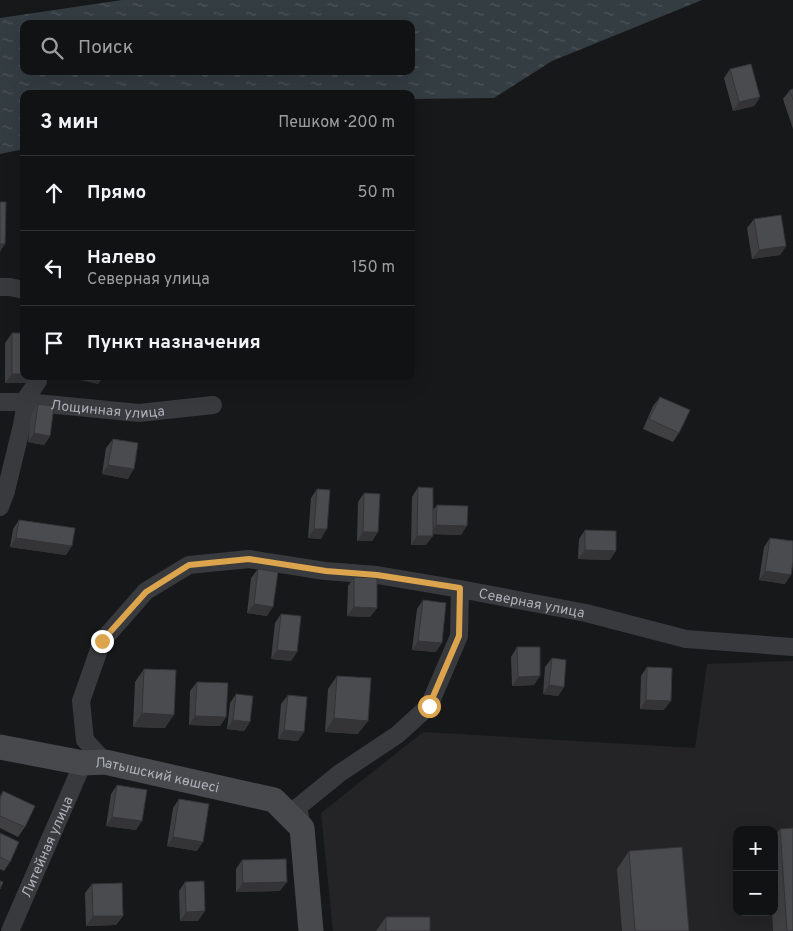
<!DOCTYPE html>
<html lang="ru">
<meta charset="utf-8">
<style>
:root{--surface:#111213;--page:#1e2021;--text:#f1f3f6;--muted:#9c9ea0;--line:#303233}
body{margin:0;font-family:Overpass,sans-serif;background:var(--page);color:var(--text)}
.controls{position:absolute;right:15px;bottom:15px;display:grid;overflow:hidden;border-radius:10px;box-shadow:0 5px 20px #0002}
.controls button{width:45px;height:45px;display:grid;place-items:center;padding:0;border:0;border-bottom:1px solid var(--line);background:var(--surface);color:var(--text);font:25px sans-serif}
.stop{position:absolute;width:15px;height:15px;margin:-11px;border:4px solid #dca44d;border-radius:50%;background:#fff}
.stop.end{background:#dca44d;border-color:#fff;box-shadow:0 1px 5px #0008}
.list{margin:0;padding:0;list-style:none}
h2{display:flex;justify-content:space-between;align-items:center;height:65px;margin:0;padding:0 20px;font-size:21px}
h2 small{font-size:16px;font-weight:400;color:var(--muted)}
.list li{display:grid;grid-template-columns:32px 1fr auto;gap:15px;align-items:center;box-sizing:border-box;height:75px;padding:0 20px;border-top:1px solid var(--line)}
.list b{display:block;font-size:19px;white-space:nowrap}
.list p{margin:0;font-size:16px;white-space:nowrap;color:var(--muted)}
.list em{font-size:16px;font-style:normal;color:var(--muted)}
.icon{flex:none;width:28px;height:28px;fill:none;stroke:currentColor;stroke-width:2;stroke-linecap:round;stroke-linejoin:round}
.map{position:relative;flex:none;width:793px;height:931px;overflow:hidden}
.search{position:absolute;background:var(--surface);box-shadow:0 5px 20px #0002;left:20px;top:20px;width:395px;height:55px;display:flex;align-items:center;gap:12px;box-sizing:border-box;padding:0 18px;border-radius:10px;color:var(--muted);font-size:19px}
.panel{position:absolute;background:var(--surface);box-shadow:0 5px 20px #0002;left:20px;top:90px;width:395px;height:290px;border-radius:10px}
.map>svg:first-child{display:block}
.built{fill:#242426;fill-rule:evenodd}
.water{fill:url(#water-ripples);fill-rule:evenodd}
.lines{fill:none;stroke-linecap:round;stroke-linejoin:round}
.street{stroke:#393a3e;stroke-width:18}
.secondary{stroke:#47494d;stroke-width:25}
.wall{fill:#404043}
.shaded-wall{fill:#343437}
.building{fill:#4a4b4e;stroke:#343437}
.route{stroke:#dca44d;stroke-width:6}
.labels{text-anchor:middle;stroke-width:4;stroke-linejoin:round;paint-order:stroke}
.street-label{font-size:14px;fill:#abb0b7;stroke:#121314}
</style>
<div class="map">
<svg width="793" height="931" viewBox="0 0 793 931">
<defs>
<pattern id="water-ripples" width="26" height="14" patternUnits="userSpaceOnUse" patternTransform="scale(1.25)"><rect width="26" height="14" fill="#343d42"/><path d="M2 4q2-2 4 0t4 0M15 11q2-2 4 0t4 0" fill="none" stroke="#4f565b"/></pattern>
</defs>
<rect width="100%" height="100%" fill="#171819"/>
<!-- built -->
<path class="built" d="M793 661V931H333L321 813 423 732 695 748 707 664ZM737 830H774V912H737Z"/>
<!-- water -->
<path class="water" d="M122 0H702L552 61 494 98 411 99V94H24V149L0 154V18ZM24 24H411V71H24Z"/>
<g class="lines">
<!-- street -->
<g class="street">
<path d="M0 287H10L24 290"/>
<path id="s1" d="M0 402H26L139 413 213 405"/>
<path d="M0 507 6 491 22 425 27 397 38 381V376"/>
<path id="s2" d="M105 762 85 740 81 701 102 641 146 591 189 565 249 559 325 571 377 575 460 589 586 613 686 639 793 647"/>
<path d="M302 828 298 807 340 773 397 735 429 706 459 636 460 589"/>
<path id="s3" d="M10 931 83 763"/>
</g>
<!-- secondary -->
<path class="secondary" id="s4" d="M0 747 83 763 105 762 274 800 302 828 311 931"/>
</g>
<!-- wall -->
<path class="wall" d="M730 69 760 97 754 106 733 111 724 78Z
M793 89V129L783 99 790 90Z
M754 219 786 246 780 255 752 259 747 228Z
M12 333 26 383H5V343Z
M660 397 679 433 673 442 643 429 653 406Z
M38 404 50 436 44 445 28 442 32 413Z
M113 439 128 479 102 474 106 448Z
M418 487 433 510 437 505 461 535 433 534 426 545H411L412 497Z
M317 489 321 539 308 538 311 498Z
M364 493 378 532 372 541H357L358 502Z
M19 520 66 555 10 547 13 529Z
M585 530 610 560 578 559 579 539Z
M770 538 785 584 759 580 764 547Z
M258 569 267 616 247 613 251 578Z
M354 577 377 608 370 617 347 616 348 586Z
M423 600 436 652 412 650 417 609Z
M281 614 297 652 291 661 271 659 275 623Z
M517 647 534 685 512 686 511 657Z
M552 658 564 687 558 696 543 694 545 667Z
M647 667 664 710 640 709 641 676Z
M144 669 165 728 133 727 135 682Z
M337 676 358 734 325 732 328 689Z
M197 682 226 717 220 726 189 725 190 691Z
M236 694 250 722 244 731 227 729 230 703Z
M288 695 298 741 278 739 281 704Z
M117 785 136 830 106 826 111 794Z
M3 791 25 827 18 837 0 828V796Z
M179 799 197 851 167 846 173 808Z
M780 829 793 931H773L772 912H774V837Z
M0 833 10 862 4 871 0 869Z
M629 851 689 931H622L617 869Z
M242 860 280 891 236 892V869Z
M185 882 198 921H180L179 891Z
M92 884 123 916 116 925 86 926 85 893Z
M386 917 430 931H376Z"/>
<!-- shaded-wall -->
<path class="shaded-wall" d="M760 97 754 106 733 111 739 102Z
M0 244H5L0 252Z
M786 246 780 255 752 259 759 250Z
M12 374H24V376H31L26 383H5Z
M83 376H104L98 384 80 380Z
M34 433 50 436 44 445 28 442Z
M108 465 134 469 128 479 102 474Z
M436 525 467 526 461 535 430 534Z
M314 529H327L321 539 308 538Z
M363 532H378L372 541H357Z
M417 536H433L426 545H411Z
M16 538 72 546 66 555 10 547Z
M585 550 616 551 610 560 578 559Z
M765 571 791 575 785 584 759 580Z
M254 604 273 607 267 616 247 613Z
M354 607 377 608 370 617 347 616Z
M418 641 442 643 436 652 412 650Z
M277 650 297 652 291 661 271 659Z
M540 676 534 685 512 686 518 677Z
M549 685 564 687 558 696 543 694Z
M646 700 671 701 664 710 640 709Z
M142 713 174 715 165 728 133 727Z
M195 716 226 717 220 726 189 725Z
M334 718 368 721 358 734 325 732Z
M233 720 250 722 244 731 227 729Z
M284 730 304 732 298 741 278 739Z
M112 817 142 821 136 830 106 826Z
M173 837 203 842 197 851 167 846Z
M287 882 280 891 236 892 243 883Z
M205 911 198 921H180L186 912Z
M93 916H123L116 925 86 926Z"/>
<!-- building -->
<path class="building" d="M751 64 760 97 739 102 730 69Z
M793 89V100L790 90Z
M0 202H6L5 244H0Z
M781 215 786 246 759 250 754 219Z
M12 333H24V374H12Z
M660 397 690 410 679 433 649 419Z
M38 404 54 406 50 436 34 433Z
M113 439 138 443 134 469 108 465Z
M418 487 433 488V536H417Z
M317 489 330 490 327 529H314Z
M364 493 380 494 378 532H363Z
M437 505 468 506 467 526 436 525Z
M19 520 75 528 72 546 16 538Z
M585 530 616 531V551L585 550Z
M770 538 793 541V562L791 575 765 571Z
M258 569 278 572 273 607 254 604Z
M354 577 377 578V608L354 607Z
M423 600 446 603 442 643 418 641Z
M281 614 301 616 297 652 277 650Z
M517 647H540V676L518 677Z
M552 658 566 660 564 687 549 685Z
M647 667 672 668 671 701 646 700Z
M144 669 176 670 174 715 142 713Z
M337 676 371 678 368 721 334 718Z
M197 682 228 683 226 717 195 716Z
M236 694 253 696 250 722 233 720Z
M288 695 307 697 304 732 284 730Z
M117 785 147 790 142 821 112 817Z
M3 791 35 806 25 827 0 816V799Z
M179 799 209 804 203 842 173 837Z
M793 828V931H787L780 829Z
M0 833 19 842 10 862 0 857Z
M682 847 689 931H635L629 851Z
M286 859 287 882 243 883 242 860Z
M0 881 3 882 0 889Z
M204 881 205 911 186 912 185 882Z
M122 883 123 916H93L92 884Z
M386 917H430V931H386Z"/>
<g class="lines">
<!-- route -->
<path class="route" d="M102 641 146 592 189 565 249 559 326 571 377 575 460 588 459 636 429 706"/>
</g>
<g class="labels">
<!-- street labels -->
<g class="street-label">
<text dy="5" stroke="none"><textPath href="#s1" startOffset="108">Лощинная улица</textPath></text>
<text dy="5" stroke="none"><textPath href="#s2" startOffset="596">Северная улица</textPath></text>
<text dy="5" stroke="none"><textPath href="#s4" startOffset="160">Латышский көшесі</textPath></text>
<text dy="5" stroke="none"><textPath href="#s3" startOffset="92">Литейная улица</textPath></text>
</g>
</g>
</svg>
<div class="controls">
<button>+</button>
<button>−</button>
</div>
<div class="stop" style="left:429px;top:706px"></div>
<div class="stop end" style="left:102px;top:641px"></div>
<div class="search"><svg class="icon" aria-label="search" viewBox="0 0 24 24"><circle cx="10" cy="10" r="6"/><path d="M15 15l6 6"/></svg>Поиск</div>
<section class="panel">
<h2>3 мин<small>Пешком · 200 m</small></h2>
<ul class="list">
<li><svg class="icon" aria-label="ahead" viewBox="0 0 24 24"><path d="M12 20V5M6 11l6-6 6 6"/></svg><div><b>Прямо</b></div><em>50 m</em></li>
<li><svg class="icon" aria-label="left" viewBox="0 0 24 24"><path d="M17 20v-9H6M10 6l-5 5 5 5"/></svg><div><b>Налево</b><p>Северная улица</p></div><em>150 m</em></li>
<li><svg class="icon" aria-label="arrive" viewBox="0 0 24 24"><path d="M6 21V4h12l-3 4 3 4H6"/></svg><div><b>Пункт назначения</b></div></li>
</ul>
</section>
</div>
